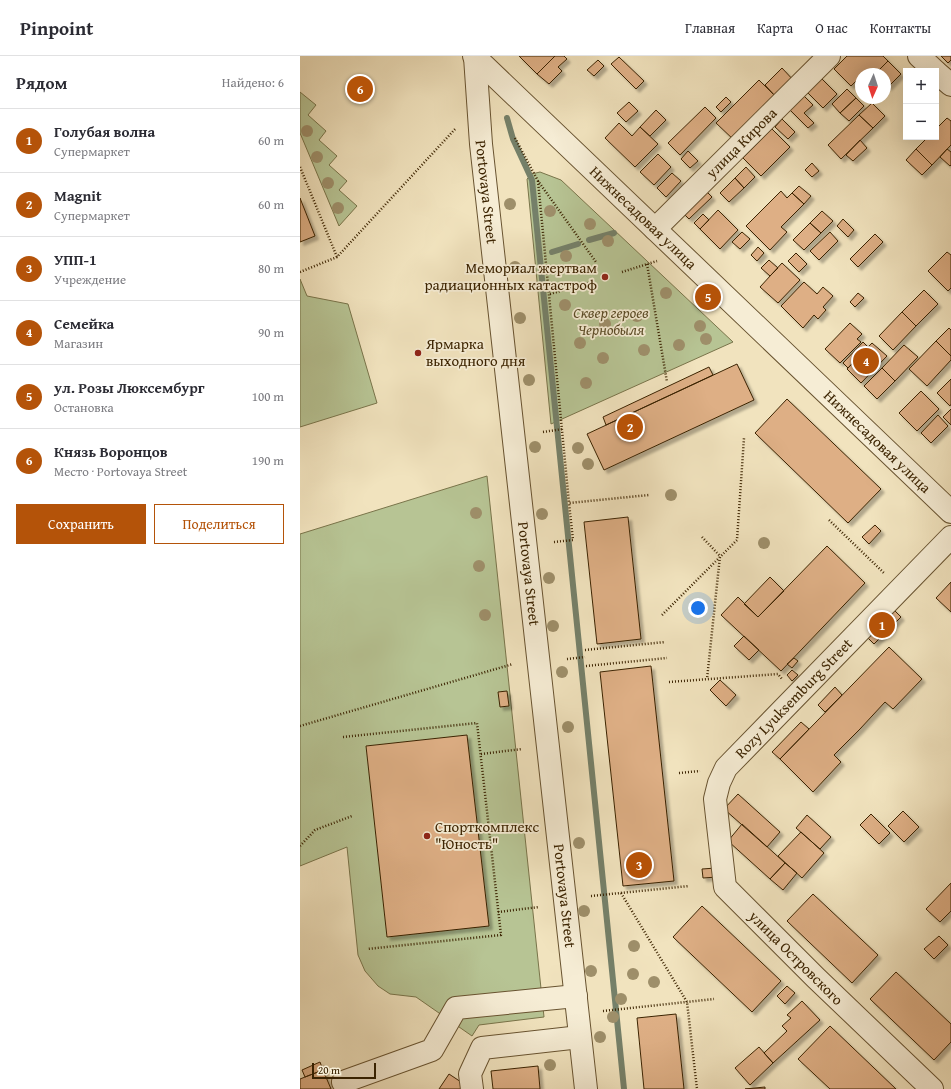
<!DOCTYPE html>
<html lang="ru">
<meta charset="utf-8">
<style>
:root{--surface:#fff;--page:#f2f2f3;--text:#2b2b33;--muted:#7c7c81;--line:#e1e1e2;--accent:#b45309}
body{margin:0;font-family:"Gentium Book Plus",serif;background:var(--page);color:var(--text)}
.controls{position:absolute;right:12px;top:12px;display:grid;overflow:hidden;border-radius:0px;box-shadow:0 4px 16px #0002}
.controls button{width:36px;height:36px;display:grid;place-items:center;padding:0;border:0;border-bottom:1px solid var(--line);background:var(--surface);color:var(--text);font:20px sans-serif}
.compass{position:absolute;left:555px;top:12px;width:36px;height:36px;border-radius:50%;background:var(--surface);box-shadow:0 4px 16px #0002;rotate:183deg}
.scale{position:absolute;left:12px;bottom:10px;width:64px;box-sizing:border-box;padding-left:4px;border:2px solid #3b2301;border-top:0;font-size:11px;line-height:14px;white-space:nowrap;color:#3b2301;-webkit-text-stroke:3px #f6edd5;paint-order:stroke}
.you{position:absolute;left:398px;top:552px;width:14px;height:14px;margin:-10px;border:3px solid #fff;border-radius:50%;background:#1a73e8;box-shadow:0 0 0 6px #1a73e833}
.badge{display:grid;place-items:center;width:26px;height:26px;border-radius:50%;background:var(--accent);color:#fff;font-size:13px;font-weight:700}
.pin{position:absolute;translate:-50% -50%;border:2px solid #fff;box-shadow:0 1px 4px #0006}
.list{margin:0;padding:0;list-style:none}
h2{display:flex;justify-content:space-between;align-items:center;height:52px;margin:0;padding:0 16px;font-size:17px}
h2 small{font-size:13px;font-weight:400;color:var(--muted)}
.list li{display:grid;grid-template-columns:26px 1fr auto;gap:12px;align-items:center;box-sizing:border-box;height:64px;padding:0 16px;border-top:1px solid var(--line)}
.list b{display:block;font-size:15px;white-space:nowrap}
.list p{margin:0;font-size:13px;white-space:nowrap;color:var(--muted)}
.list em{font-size:13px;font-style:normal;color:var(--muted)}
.actions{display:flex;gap:8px;padding:12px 16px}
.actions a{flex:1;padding:9px 0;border:1px solid var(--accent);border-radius:0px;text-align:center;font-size:14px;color:var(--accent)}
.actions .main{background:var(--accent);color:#fff}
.map{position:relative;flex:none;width:651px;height:1033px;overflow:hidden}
header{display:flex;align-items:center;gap:24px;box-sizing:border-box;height:56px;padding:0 20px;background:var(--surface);border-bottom:1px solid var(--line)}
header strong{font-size:19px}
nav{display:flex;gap:22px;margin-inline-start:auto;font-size:14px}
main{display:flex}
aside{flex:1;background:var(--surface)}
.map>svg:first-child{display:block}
.green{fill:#b7c494;stroke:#79744a}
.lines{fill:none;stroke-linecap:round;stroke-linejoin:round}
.stream{stroke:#758069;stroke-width:6}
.building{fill:#deaf85;stroke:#3b2301;filter:url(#shadow)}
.minor-casing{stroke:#685330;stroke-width:24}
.path{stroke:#3b2301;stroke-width:2.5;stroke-dasharray:1 2;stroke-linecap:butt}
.minor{stroke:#f6edd5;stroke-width:22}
.tree{fill:#9e8f6a}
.poi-dot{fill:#8f2418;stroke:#f6edd5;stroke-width:1.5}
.labels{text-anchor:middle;stroke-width:3.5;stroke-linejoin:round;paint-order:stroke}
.street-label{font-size:15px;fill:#3b2301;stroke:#f6edd5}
.poi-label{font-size:15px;fill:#3b2301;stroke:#f6edd5;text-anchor:start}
.park-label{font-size:15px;font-style:italic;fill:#5a4b26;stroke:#f6edd5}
</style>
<header>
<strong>Pinpoint</strong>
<nav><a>Главная</a><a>Карта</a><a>О нас</a><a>Контакты</a></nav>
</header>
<main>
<aside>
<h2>Рядом<small>Найдено: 6</small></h2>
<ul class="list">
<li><span class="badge">1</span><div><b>Голубая волна</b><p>Супермаркет</p></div><em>60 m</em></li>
<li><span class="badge">2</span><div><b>Magnit</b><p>Супермаркет</p></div><em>60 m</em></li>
<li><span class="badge">3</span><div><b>УПП-1</b><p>Учреждение</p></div><em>80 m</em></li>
<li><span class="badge">4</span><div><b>Семейка</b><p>Магазин</p></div><em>90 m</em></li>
<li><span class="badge">5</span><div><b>ул. Розы Люксембург</b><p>Остановка</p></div><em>100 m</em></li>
<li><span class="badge">6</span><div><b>Князь Воронцов</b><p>Место · Portovaya Street</p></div><em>190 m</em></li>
</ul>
<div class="actions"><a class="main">Сохранить</a><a>Поделиться</a></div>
</aside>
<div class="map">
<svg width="651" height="1033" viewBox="0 0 651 1033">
<defs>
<filter id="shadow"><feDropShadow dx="3.5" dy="3.5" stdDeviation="1" flood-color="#0004"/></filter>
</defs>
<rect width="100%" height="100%" fill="#f1e3be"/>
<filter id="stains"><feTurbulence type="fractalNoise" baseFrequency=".005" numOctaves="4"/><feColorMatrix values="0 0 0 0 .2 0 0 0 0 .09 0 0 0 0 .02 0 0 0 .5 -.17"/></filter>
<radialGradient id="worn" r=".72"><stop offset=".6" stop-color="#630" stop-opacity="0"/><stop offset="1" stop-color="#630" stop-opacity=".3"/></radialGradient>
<!-- green -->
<path class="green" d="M0 36 16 49 8 59 26 75 19 84 37 100 29 109 47 125 39 134 57 150 39 170 0 77Z
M240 116 261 124 433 286 251 368 227 123 232 118Z
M0 223 7 240 48 248 77 347 0 371Z
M187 420 244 961 179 969 172 980 116 941 90 938 78 930 65 915 58 899 47 791 0 810V478Z"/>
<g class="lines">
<!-- stream -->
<path class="stream" d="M207 62 213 83 232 124 324 1033
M289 184 314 177
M252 196 278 188"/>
</g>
<!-- building -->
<path class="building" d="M219 0H255L237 18Z
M255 0H264L267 3 258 11 262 15 249 28 237 18Z
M547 0H583L588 5 575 18H561V20L551 30 534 13Z
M641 0H651V4L648 7Z
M319 1 344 25 336 33 311 8Z
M298 4 304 10 294 20 287 14Z
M588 5 601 18 588 31 585 29V18H575Z
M482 12 495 26 478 43 465 29Z
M519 20 537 38 523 52 505 34Z
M459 24 478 43 435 85 416 67Z
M561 29V37L557 33Z
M547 33 556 42 540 57 532 48Z
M502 38 513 49 504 57 514 67 508 72 487 51Z
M426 41 431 46 421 56 416 51Z
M556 42 564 50 549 65 540 57Z
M329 46 338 55 326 66 317 57Z
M572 47 585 60 573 72 559 59Z
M405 51 416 62 380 99 368 87Z
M356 54 366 64 350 80 340 71Z
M559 59 573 72 541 103 528 89Z
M647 62 651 65V89L632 109 616 93 628 81H636V73Z
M482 63 495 76 488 83 475 71Z
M319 67 332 80 340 71 358 88 335 111 305 82Z
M472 73 490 91 461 120 443 102Z
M560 84 567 92 553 105 546 99Z
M616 93 632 109 622 119 606 104Z
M647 93 651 96V109L650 110 640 101Z
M388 95 398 105 390 112 381 103Z
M358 98 371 111 354 129 340 116Z
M512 107 519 115 512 121 505 114Z
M446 111 455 121 444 132 435 122Z
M372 117 381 125 366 141 357 132Z
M435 122 444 132 429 146 420 137Z
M499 130 511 140 504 148 492 137Z
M403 132 412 141 389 163 381 155Z
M481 135 487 142 492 137 504 148 481 171 487 176 470 194 446 170Z
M0 142 15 180 0 186Z
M418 154 438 174 420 193 400 173Z
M522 155 533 165 521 177 510 167Z
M403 158 409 164 400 173 394 167Z
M543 163 554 174 548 181 537 170Z
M510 167 521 177 504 194 493 184Z
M442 176 450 183 440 193 432 186Z
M530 176 538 185 519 204 510 195Z
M575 178 583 186 558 211 550 203Z
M458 191 464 197 457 205 451 199Z
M647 196 651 199V232L648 235 628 215Z
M496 197 507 208 499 216 488 205Z
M469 204 478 212 470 220 461 212Z
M482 207 500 224 478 247 460 231Z
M504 226 517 238 523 231 533 240 523 251 526 254 518 263 514 259 503 272 481 250Z
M624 234 638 248 616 270 602 256Z
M558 237 564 242 555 251 550 246Z
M602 256 616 270 593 294 579 280Z
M550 267 562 278 557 283 561 286 540 307 525 293Z
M649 272 651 274V300L636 285Z
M636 285 651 300V304L627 330 609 313Z
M563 286 568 291 548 312 543 307Z
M572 287 587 300 561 327 547 313Z
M604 289 618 301 595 325 582 312Z
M437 308 454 344 304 414 287 378Z
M409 311 413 319 306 369 303 361Z
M582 312 595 325 577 343 564 330Z
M651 323V348L650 350 637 337Z
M621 335 639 353 617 375 599 357Z
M487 343 581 433 548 467 455 377Z
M651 353V369L643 361Z
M638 359 648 370 631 387 621 377Z
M328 461 341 583 297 588 284 466Z
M575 469 581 475 569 488 562 481Z
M527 490 565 527 481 615 421 559 438 541 458 561Z
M470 521 484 535 458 561 444 548Z
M651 526V556L636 542Z
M589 549 601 561 574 588 563 577Z
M444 580 459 594 449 604 434 590Z
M589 591 622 623 593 653 585 646 560 673 534 699 541 706 513 736 480 703Z
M494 602 498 605 492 612 487 608Z
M351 610 374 825 323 830 300 616Z
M492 614 498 619 492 625 487 619Z
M420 624 436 639 426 650 410 634Z
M535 631 542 639 525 656 518 649Z
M207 635 209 650 200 651 198 636Z
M501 666 509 673 480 703 472 696Z
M167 679 189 870 87 881 66 690Z
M438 738 480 776 467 791 424 753Z
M603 755 619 771 604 786 588 770Z
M571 758 590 777 579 788 560 769Z
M507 759 531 781 520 793 496 772Z
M442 768 485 807 470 823 428 785Z
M501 776 524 797 502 822 478 800Z
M485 807 497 817 483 834 470 823Z
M416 812 417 821 403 822 402 813Z
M651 827V855L640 866 626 853Z
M513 838 578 899 552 927 487 865Z
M402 850 481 925 452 956 373 881Z
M639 880 648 889 634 903 624 893Z
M596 916 651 968V986L634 1004 570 943Z
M487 930 495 937 485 948 477 940Z
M502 945 520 964 473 1007 464 997 487 975 482 970 491 962 487 959Z
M376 958 384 1033H344L337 962Z
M530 970 596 1033H530L498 1003Z
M459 991 473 1007 450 1029 435 1012Z
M20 1006 23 1014 5 1021 2 1014Z
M238 1010 240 1033H193L191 1015Z
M23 1014 31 1033H0V1023Z
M149 1018 164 1028 160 1033H139Z
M465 1031V1033H445Z"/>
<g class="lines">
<!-- minor casing -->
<g class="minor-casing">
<g id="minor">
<path id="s1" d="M174 0 651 456"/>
<path id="s2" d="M176 0 175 1 181 88 286 1033"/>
<path d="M619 0 635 15"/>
<path d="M636 16 651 29"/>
<path id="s3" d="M355 173 529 0"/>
<path d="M43 1026 132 994 156 952 276 940"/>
<path d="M172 1033 170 1018 182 992 280 981"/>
<path id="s4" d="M632 1033 516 922 425 831 415 743 419 727 426 712 651 481"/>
</g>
</g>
<!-- path -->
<path class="path" d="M215 82 238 125 296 206
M0 111 37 201
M238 125 269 447
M347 208 367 326
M0 216 37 201 156 72
M322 216 357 205
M250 238 288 227
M243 376 263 373
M529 464 585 518
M402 481 420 500 407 623
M254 486 273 484 269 447 349 439
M362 559 437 484 444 382
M285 594 365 586
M267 603 285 601
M286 610 367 602
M369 626 478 618 482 623
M0 670 213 608
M43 681 177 667 201 879 67 893
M181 698 222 693
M379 717 400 715
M0 790 15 774 52 760
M321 837 387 946 397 1033
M291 840 389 830
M198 856 239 851
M303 955 414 943"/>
<!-- minor -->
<use href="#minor" class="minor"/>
</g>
<!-- trees -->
<g class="tree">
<circle cx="7" cy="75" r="6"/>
<circle cx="17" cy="101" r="6"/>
<circle cx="28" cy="127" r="6"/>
<circle cx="210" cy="148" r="6"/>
<circle cx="38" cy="152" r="6"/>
<circle cx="250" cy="155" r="6"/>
<circle cx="290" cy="168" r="6"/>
<circle cx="308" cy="185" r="6"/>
<circle cx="266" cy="200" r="6"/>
<circle cx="215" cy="211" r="6"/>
<circle cx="366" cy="237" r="6"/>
<circle cx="265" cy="249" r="6"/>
<circle cx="337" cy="260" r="6"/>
<circle cx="220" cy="262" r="6"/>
<circle cx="305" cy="268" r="6"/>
<circle cx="400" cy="270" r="6"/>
<circle cx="406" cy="283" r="6"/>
<circle cx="280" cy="287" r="6"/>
<circle cx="379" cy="289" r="6"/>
<circle cx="344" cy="294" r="6"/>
<circle cx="303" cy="302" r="6"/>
<circle cx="229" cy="324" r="6"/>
<circle cx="286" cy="327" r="6"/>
<circle cx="235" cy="391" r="6"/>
<circle cx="278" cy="392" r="6"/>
<circle cx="288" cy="408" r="6"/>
<circle cx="371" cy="439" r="6"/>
<circle cx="176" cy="457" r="6"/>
<circle cx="242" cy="458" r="6"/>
<circle cx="464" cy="487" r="6"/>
<circle cx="179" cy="510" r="6"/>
<circle cx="249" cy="522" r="6"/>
<circle cx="185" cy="559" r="6"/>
<circle cx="253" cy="570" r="6"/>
<circle cx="262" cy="616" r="6"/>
<circle cx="268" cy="671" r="6"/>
<circle cx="279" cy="787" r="6"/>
<circle cx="284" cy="855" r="6"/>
<circle cx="334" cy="890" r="6"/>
<circle cx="291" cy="915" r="6"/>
<circle cx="333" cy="918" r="6"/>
<circle cx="354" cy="926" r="6"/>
<circle cx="321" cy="943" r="6"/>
<circle cx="313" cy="961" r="6"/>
<circle cx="300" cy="981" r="6"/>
<circle cx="250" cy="1009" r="6"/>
</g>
<!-- markers -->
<g class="poi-dot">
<circle cx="305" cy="221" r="4"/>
<circle cx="118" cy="297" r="4"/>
<circle cx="127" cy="780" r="4"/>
</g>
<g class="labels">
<!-- street labels -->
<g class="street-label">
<text dy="5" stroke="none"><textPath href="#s3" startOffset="122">улица Кирова</textPath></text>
<text dy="5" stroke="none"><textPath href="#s2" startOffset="137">Portovaya Street</textPath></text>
<text dy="5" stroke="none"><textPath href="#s1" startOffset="234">Нижнесадовая улица</textPath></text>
<text dy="5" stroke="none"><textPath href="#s1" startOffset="558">Нижнесадовая улица</textPath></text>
<text dy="5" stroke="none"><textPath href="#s2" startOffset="521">Portovaya Street</textPath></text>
<text dy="5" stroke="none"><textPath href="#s4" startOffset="508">Rozy Lyuksemburg Street</textPath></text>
<text dy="5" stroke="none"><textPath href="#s2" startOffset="845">Portovaya Street</textPath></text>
<text transform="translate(496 902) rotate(45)" y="5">улица Островского</text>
</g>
<!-- poi labels -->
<g class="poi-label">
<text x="297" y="217" text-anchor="end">Мемориал жертвам<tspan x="297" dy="17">радиационных катастроф</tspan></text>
<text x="126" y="293">Ярмарка<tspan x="126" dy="17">выходного дня</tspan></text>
<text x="135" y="776">Спорткомплекс<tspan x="135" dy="17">"Юность"</tspan></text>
</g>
<!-- park labels -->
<g class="park-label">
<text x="311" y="262">Сквер героев<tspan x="311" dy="17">Чернобыля</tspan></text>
</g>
</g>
<rect width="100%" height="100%" filter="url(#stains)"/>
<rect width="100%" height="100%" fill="url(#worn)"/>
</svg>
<div class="controls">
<button>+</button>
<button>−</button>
</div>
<svg class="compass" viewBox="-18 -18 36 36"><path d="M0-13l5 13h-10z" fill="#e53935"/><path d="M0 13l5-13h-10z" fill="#7c7c81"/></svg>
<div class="scale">20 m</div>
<div class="you"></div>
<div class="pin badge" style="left:582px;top:569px">1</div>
<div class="pin badge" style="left:330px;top:371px">2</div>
<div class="pin badge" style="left:339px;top:809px">3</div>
<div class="pin badge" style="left:566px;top:305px">4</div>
<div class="pin badge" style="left:408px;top:241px">5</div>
<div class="pin badge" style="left:60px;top:33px">6</div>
</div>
</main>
